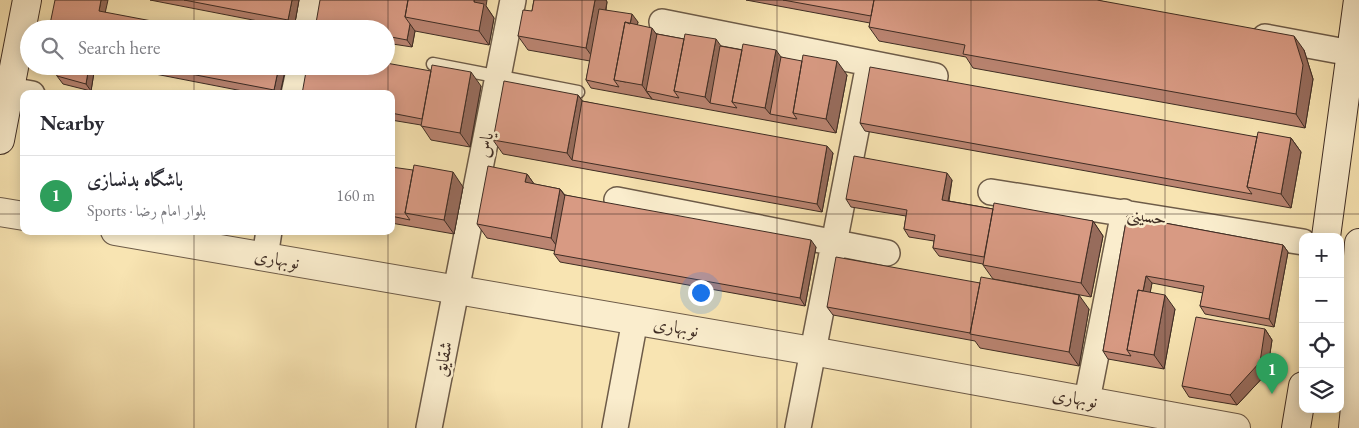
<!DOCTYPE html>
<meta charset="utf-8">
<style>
:root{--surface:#fff;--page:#f2f2f3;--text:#2b2b33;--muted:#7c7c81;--line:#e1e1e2;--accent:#7c3aed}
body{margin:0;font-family:"EB Garamond",Amiri,serif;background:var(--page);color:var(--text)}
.controls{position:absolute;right:15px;bottom:15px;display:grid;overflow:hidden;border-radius:10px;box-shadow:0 2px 12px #0003}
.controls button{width:45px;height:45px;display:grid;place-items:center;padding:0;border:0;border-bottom:1px solid var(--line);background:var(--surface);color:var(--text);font:25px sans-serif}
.you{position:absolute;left:700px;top:292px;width:18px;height:18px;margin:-12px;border:4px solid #fff;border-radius:50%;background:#1a73e8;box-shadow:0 0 0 8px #1a73e833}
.badge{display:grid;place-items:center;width:32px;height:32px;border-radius:50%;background:var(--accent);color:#fff;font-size:16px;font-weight:700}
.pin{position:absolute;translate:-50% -41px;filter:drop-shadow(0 1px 2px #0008)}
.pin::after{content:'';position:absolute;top:26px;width:18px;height:15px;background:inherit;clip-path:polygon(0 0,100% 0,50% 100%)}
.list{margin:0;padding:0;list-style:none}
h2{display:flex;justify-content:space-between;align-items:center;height:65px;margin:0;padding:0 20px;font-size:21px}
h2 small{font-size:16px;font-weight:400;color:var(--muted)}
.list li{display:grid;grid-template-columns:32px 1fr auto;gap:15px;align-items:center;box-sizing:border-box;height:80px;padding:0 20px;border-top:1px solid var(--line)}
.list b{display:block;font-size:19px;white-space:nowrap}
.list p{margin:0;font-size:16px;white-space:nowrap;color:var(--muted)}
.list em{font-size:16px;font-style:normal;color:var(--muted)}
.icon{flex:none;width:28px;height:28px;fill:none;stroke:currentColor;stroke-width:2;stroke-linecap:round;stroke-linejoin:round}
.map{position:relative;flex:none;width:1359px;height:428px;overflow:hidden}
.search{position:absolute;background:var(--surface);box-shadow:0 2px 12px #0003;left:20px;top:20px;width:375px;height:55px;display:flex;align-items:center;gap:12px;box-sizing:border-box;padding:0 18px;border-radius:28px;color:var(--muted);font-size:19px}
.panel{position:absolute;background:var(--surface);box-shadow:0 2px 12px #0003;left:20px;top:90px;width:375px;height:145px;border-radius:10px}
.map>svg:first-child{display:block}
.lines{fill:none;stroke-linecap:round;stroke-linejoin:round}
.service-casing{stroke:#6d5b48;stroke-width:15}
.minor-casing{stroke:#6d5b48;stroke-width:28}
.tertiary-casing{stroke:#6d5b48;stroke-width:30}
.secondary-casing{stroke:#3f2d24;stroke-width:30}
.service{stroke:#faedcd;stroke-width:12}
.minor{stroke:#faedcd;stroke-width:25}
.tertiary{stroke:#faedcd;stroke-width:28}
.secondary{stroke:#faedcd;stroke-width:28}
.wall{fill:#ba8471;stroke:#3f2d24}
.shaded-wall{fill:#976c5c;stroke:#3f2d24}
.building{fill:#d89a83;stroke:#3f2d24}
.grid{fill:none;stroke:#3f2d24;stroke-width:1;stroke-opacity:0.55}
.labels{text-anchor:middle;stroke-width:5;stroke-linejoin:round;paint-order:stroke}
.street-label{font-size:18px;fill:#3f2d24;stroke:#faedcd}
</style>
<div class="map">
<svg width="1359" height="428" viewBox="0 0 1359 428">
<rect width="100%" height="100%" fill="#f8e4b2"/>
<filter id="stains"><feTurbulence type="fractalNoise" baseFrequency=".004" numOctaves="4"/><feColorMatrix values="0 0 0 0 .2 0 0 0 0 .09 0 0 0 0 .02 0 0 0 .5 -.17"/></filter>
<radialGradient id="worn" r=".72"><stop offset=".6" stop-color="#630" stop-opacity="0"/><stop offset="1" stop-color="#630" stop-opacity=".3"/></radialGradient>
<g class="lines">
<!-- service casing -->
<g class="service-casing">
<path id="service" d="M433 64 578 92"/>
</g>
<!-- minor casing -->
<g class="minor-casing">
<path id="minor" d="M662 22 935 76
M307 29 312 0
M1265 37 1351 53
M10 90 32 94
M294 94 300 66
M991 192 1303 242
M617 200 887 253
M265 257 269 231
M1087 400 1124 212
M429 428 513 0
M615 428 635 320
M798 428 869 64"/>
</g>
<!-- tertiary casing -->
<g class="tertiary-casing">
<path id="tertiary" d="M0 212 24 216
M115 231 812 351 1236 428"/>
</g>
<!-- secondary casing -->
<g class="secondary-casing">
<path id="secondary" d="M0 140 27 0
M1326 237 1358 0
M1296 428 1303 386
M1353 428 1356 397 1355 297 1359 243"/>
</g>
<!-- service -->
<use href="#service" class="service"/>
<!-- minor -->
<use href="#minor" class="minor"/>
<!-- tertiary -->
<use href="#tertiary" class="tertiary"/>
<!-- secondary -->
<use href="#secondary" class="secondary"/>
</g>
<!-- wall -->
<path class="wall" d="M150 0H299L294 28Z
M534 0H606L607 2 606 10 638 22 637 25 657 34 781 57 847 75 836 133 591 88 586 80 590 61 528 50 518 36 532 11Z
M746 0H1097L1304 50 1313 79 1305 128 973 68 966 57 879 41 869 27 870 23Z
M486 6 494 18 489 45 415 31 412 47 386 43V29H320L316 23Z
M95 66 91 91 63 84 57 76Z
M114 66H286L280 94H258Z
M481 86 470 147 431 140 421 125 391 120V94Z
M578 95 582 101 833 153 822 212 503 154 493 140Z
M860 123 1291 138 1301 152 1291 208 865 131Z
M391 167 463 187 454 234 391 223Z
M527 174 534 184 560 189 565 195 816 247 805 306 560 262 554 254 555 251 487 238 477 224Z
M952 180 949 201 993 209 1093 221 1103 236 1091 297 993 279 983 265V264L939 256 933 248 934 241 909 237 904 229 906 216 851 207 846 199Z
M1127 216 1283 245 1288 252 1274 327 1205 314 1200 306 1203 293 1152 283 1150 292 1175 309 1164 369 1108 359 1103 351Z
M980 283 1089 309 1079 366 980 348 975 341 833 315 827 307Z
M1265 329 1272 340 1267 373 1237 405 1189 397 1182 386Z"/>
<!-- shaded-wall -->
<path class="shaded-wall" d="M101 0H108L104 18 99 11Z
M292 0H299L294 28 288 20Z
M474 0H487L486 6 494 18 489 45 479 31Z
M595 0H606L607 2 596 62 586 48Z
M632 14 638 22 626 82 620 81Z
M410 24 415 31 412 47 407 40Z
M652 28 662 42 646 91 652 99 642 85Z
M1294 36 1304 50 1313 79 1305 128 1296 114Z
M716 39 726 53 710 103 705 97Z
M776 50 786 64 770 114 765 108Z
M837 61 847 75 836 133 826 119Z
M89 66H95L91 91 86 84Z
M279 66H286L280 94H277L274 90Z
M471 72 481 86 470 147 460 133Z
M578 95 588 109 572 160 567 153Z
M1291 138 1301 152 1291 208 1281 194Z
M827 146 833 153 822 212 817 204Z
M453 172 463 187 454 234 444 220Z
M947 173 952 180 947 207 942 200Z
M527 174 537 188 525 182Z
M560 189 570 203 561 252 551 238Z
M1093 221 1103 236 1091 297 1081 283Z
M811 240 816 247 805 306 800 298Z
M1283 245 1288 252 1274 327 1269 319Z
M1146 276 1152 283 1139 352 1132 351Z
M1079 295 1089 309 1079 366 1069 352Z
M1165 295 1175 309 1164 369 1154 355Z
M1265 329 1272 340 1267 373 1237 405 1230 395Z"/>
<!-- building -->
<path class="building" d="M55 0H101L99 11 194 29H49Z
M184 0H292L288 20Z
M320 0H408L405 17 410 24 407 40 386 36V29H347L316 23Z
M408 0H474V2L484 4 479 31 405 17Z
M534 0H595L586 48 518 36 523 10 532 11Z
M783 0H874L871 16Z
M874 0H1097L1294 36 1303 65 1296 114 963 54 965 45 869 27Z
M599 9 632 14 630 24 625 22 614 80 619 87 586 80Z
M625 22 652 28 642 85 614 80Z
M657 34 684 39 674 91 679 98 646 91Z
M685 34 716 39 705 97 674 91Z
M743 44 776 50 765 108 732 102Z
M720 46 742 50 732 102 737 108 710 103Z
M803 55 837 61 826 119 793 113Z
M781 57 802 61 793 113 797 119 770 114Z
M386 63 431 71 422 119 391 113V94H302L307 66H386Z
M432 65 471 72 460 133 421 126Z
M52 66H89L86 84 57 76Z
M149 66H279L274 90Z
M870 67 1257 137 1247 187 1252 194 860 123Z
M504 81 578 95 567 153 493 140Z
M582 101 827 146 817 204 572 160Z
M1258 132 1291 138 1281 194 1247 187Z
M854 156 947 173 942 200 993 209 984 257 933 248 935 235 904 229 907 210 846 199Z
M414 165 453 172 444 220 405 213Z
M488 166 527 174 525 182 560 189 551 238 477 224Z
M391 167 413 170 405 213 410 220 391 216Z
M565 195 811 240 800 298 554 254Z
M994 203 1093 221 1081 283 983 265Z
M1127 216 1283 245 1269 319 1200 306 1204 286 1146 276 1143 291 1138 290 1127 350 1131 356 1103 351Z
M836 257 980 283 970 333 827 307Z
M981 277 1079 295 1069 352 970 334Z
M1138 290 1165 295 1154 355 1127 350Z
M1196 317 1265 329 1260 362 1230 395 1182 386Z"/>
<!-- grid -->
<path class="grid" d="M194 0V29M388 0V94M582 0V428M777 0V428M971 0V428M1165 0V428M194 66V94M0 214H24M391 214H1359M194 231V428M388 231V428"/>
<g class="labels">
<!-- street labels -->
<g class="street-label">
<text transform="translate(485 145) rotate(-79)" y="6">یاس</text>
<text transform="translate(1147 216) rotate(9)" y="6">حسینی</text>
<text transform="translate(277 259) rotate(10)" y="6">نوبهاری</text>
<text transform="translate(676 327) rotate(10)" y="6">نوبهاری</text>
<text transform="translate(443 359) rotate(-79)" y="6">شقایق</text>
<text transform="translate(1075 398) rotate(10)" y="6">نوبهاری</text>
</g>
</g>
<rect width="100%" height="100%" filter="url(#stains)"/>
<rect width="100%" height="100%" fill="url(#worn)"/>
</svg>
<div class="controls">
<button>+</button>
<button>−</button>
<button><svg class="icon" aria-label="locate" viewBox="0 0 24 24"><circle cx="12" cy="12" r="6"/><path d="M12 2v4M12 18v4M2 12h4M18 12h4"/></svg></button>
<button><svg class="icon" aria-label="layers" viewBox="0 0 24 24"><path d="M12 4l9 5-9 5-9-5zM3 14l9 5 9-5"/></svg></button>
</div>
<div class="you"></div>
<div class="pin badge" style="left:1272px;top:394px;background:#2e9e5b">1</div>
<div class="search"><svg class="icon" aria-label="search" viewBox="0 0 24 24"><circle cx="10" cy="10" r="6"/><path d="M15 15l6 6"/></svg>Search here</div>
<section class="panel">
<h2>Nearby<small></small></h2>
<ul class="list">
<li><span class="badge" style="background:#2e9e5b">1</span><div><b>باشگاه بدنسازی</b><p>Sports · بلوار امام رضا</p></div><em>160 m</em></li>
</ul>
</section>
</div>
